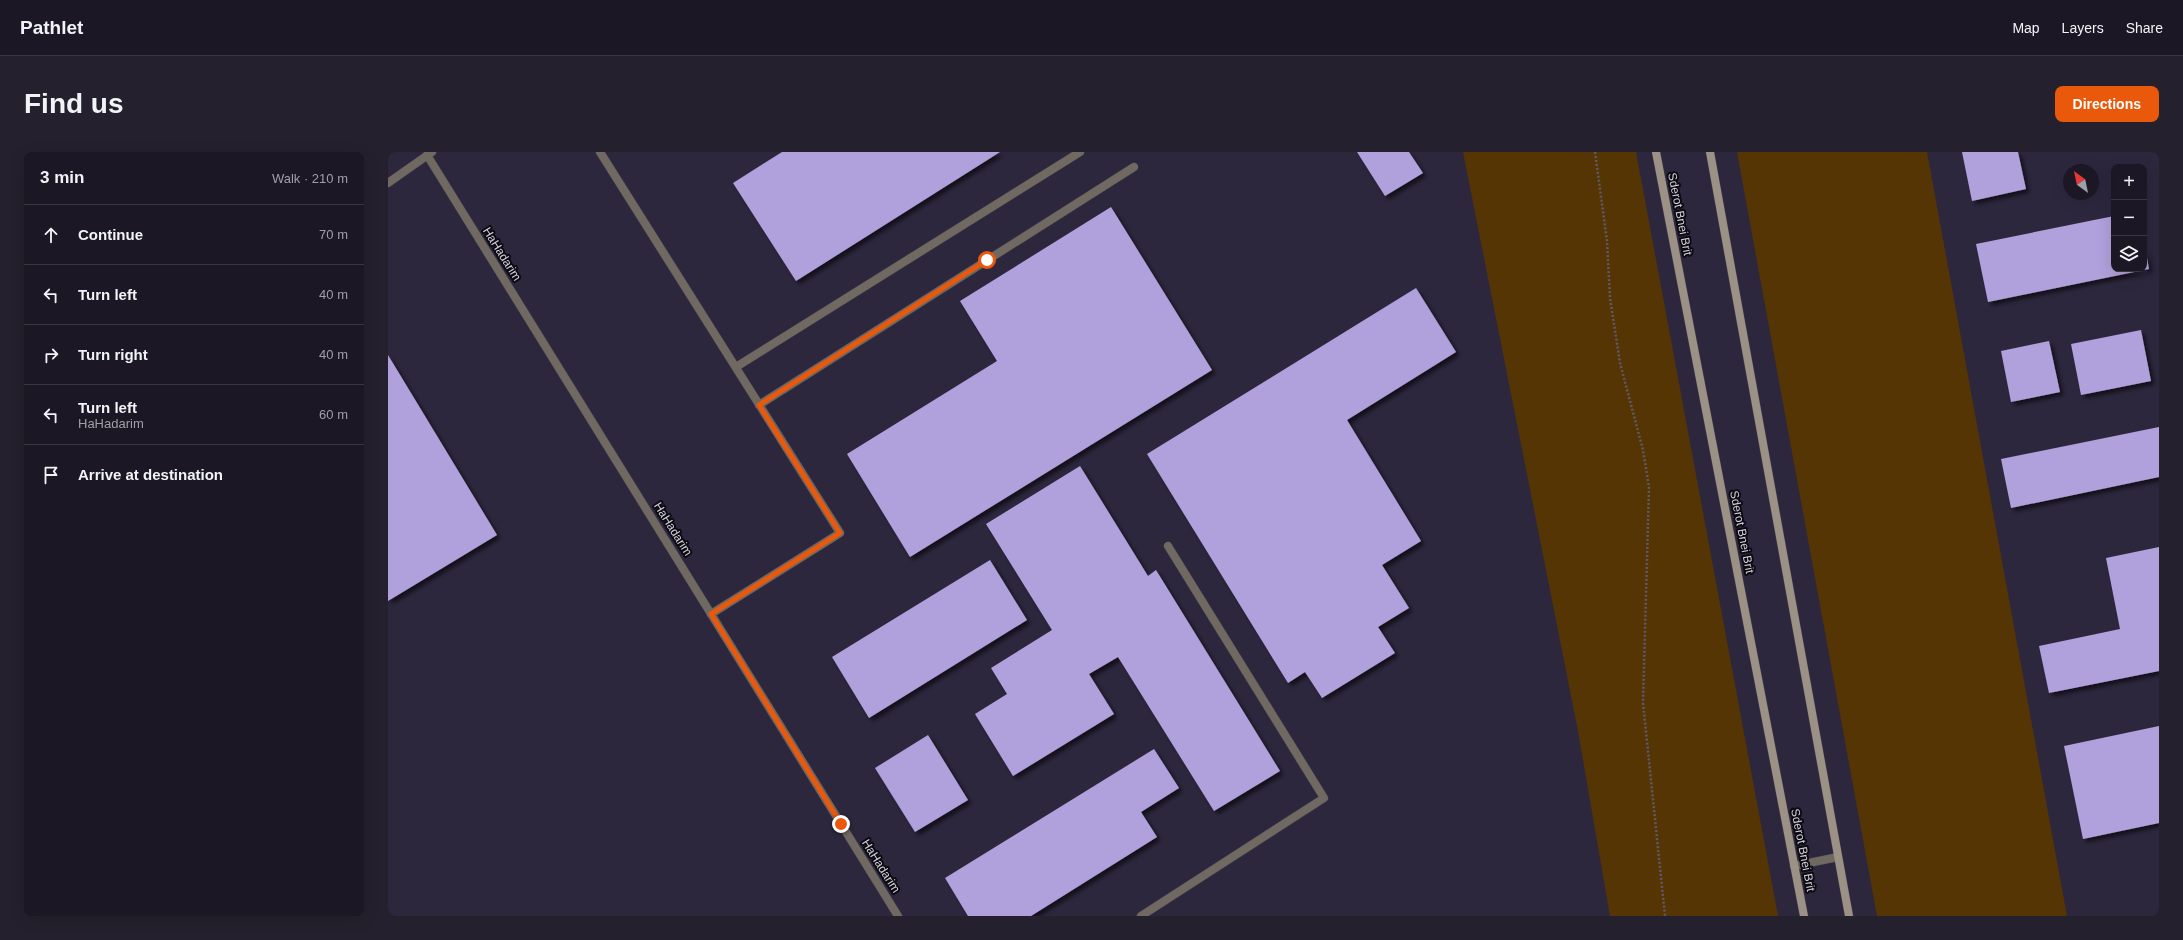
<!DOCTYPE html>
<meta charset="utf-8">
<style>
:root{--surface:#1b1725;--page:#24202d;--text:#f1f3f6;--muted:#a09fa7;--line:#393642;--accent:#ea580c}
body{margin:0;font-family:Helvetica,sans-serif;background:var(--page);color:var(--text)}
.controls{position:absolute;right:12px;top:12px;display:grid;overflow:hidden;border-radius:8px;box-shadow:0 4px 16px #0002}
.controls button{width:36px;height:36px;display:grid;place-items:center;padding:0;border:0;border-bottom:1px solid var(--line);background:var(--surface);color:var(--text);font:20px sans-serif}
.compass{position:absolute;left:1675px;top:12px;width:36px;height:36px;border-radius:50%;background:var(--surface);box-shadow:0 4px 16px #0002;rotate:327deg}
.stop{position:absolute;width:12px;height:12px;margin:-9px;border:3px solid #ea580c;border-radius:50%;background:#fff}
.stop.end{background:#ea580c;border-color:#fff;box-shadow:0 1px 4px #0008}
.list{margin:0;padding:0;list-style:none}
h2{display:flex;justify-content:space-between;align-items:center;height:52px;margin:0;padding:0 16px;font-size:17px}
h2 small{font-size:13px;font-weight:400;color:var(--muted)}
.list li{display:grid;grid-template-columns:26px 1fr auto;gap:12px;align-items:center;box-sizing:border-box;height:60px;padding:0 16px;border-top:1px solid var(--line)}
.list b{display:block;font-size:15px;white-space:nowrap}
.list p{margin:0;font-size:13px;white-space:nowrap;color:var(--muted)}
.list em{font-size:13px;font-style:normal;color:var(--muted)}
.icon{flex:none;width:22px;height:22px;fill:none;stroke:currentColor;stroke-width:2;stroke-linecap:round;stroke-linejoin:round}
.map{position:relative;flex:none;width:1771px;height:764px;overflow:hidden;border-radius:8px}
header{display:flex;align-items:center;gap:24px;box-sizing:border-box;height:56px;padding:0 20px;background:var(--surface);border-bottom:1px solid var(--line)}
header strong{font-size:19px}
nav{display:flex;gap:22px;margin-inline-start:auto;font-size:14px}
.intro{display:flex;align-items:center;justify-content:space-between;box-sizing:border-box;height:96px;padding:0 24px}
h1{margin:0;font-size:28px}
.button{padding:10px 18px;border-radius:8px;background:var(--accent);color:#fff;font-size:14px;font-weight:700}
main{display:flex;gap:24px;padding:0 24px}
aside{flex:1;background:var(--surface);border-radius:8px;box-shadow:0 4px 16px #0002}
.map>svg:first-child{display:block}
.built{fill:#2d273e;fill-rule:evenodd}
.green{fill:#563504}
.building{fill:#b0a0dc;filter:url(#shadow)}
.lines{fill:none;stroke-linecap:round;stroke-linejoin:round}
.lane-casing{stroke:#403c4d;stroke-width:9}
.street-casing{stroke:#403c4d;stroke-width:9}
.secondary-casing{stroke:#403c4d;stroke-width:9}
.path{stroke:#5e5a6a;stroke-width:2.5;stroke-dasharray:2 2;stroke-linecap:butt}
.lane{stroke:#706961;stroke-width:8}
.street{stroke:#706961;stroke-width:8}
.secondary{stroke:#9c9185;stroke-width:8}
.route{stroke:#ea580c;stroke-width:5}
.labels{text-anchor:middle;stroke-width:4;stroke-linejoin:round;paint-order:stroke}
.street-label{font-size:12px;fill:#d5d2de;stroke:#0d0b12}
</style>
<header>
<strong>Pathlet</strong>
<nav><a>Map</a><a>Layers</a><a>Share</a></nav>
</header>
<div class="intro"><h1>Find us</h1><a class="button">Directions</a></div>
<main>
<aside>
<h2>3 min<small>Walk · 210 m</small></h2>
<ul class="list">
<li><svg class="icon" aria-label="ahead" viewBox="0 0 24 24"><path d="M12 20V5M6 11l6-6 6 6"/></svg><div><b>Continue</b></div><em>70 m</em></li>
<li><svg class="icon" aria-label="left" viewBox="0 0 24 24"><path d="M17 20v-9H6M10 6l-5 5 5 5"/></svg><div><b>Turn left</b></div><em>40 m</em></li>
<li><svg class="icon" aria-label="right" viewBox="0 0 24 24"><path d="M7 20v-9h11M14 6l5 5-5 5"/></svg><div><b>Turn right</b></div><em>40 m</em></li>
<li><svg class="icon" aria-label="left" viewBox="0 0 24 24"><path d="M17 20v-9H6M10 6l-5 5 5 5"/></svg><div><b>Turn left</b><p>HaHadarim</p></div><em>60 m</em></li>
<li><svg class="icon" aria-label="arrive" viewBox="0 0 24 24"><path d="M6 21V4h12l-3 4 3 4H6"/></svg><div><b>Arrive at destination</b></div></li>
</ul>
</aside>
<div class="map">
<svg width="1771" height="764" viewBox="0 0 1771 764">
<defs>
<filter id="shadow"><feDropShadow dx="3.5" dy="3.5" stdDeviation="2" flood-color="#0009"/></filter>
</defs>
<rect width="100%" height="100%" fill="#241f31"/>
<!-- built -->
<path class="built" d="M0 0H1771V764H0ZM1726 15H1756V117H1726ZM1681 18H1705V42H1681Z"/>
<!-- green -->
<path class="green" d="M1075 0H1248L1390 764H1222L1190 579Z
M1349 0H1539L1679 764H1489Z"/>
<!-- building -->
<path class="building" d="M394 0H612L408 129 345 31Z
M969 0H1021L1035 21 997 44Z
M1574 0H1630L1638 37 1584 49Z
M723 55 824 218 522 405 459 302 609 209 572 149Z
M1726 64V117H1756L1757 95 1761 117 1600 150 1588 92Z
M1028 136 1068 200 959 268 1033 389 994 413 1021 456 990 475 1007 501 934 546 917 520 900 531 759 302Z
M1753 178 1763 229 1693 243 1683 192Z
M1661 189 1672 240 1623 250 1613 199Z
M0 203 109 383 0 449Z
M1771 275V325L1623 356 1613 307Z
M692 314 760 424 768 418 892 619 826 659 730 505 701 522 726 562 625 624 587 562 619 542 603 516 664 478 598 372Z
M1771 395V519L1661 541 1651 494 1732 477 1718 406Z
M602 408 639 468 481 566 444 505Z
M1771 574V671L1695 687 1676 594Z
M540 583 580 648 527 680 487 616Z
M766 597 791 636 753 660 769 685 643 764H580L557 726Z"/>
<g class="lines">
<!-- lane casing -->
<g class="lane-casing">
<path id="lane" d="M212 0 452 381 323 462
M348 215 692 0
M371 253 746 15
M1406 714 1450 705
M753 764 936 646 780 394"/>
</g>
<!-- street casing -->
<g class="street-casing">
<path id="street" d="M39 3 510 764
M0 31 44 0"/>
</g>
<!-- secondary casing -->
<g class="secondary-casing">
<path id="secondary" d="M1268 0 1416 764
M1322 0 1461 764"/>
</g>
<!-- path -->
<path class="path" d="M1207 0 1219 89 1222 146 1232 211 1255 298 1261 335 1255 551 1277 764"/>
<!-- lane -->
<use href="#lane" class="lane"/>
<!-- street -->
<use href="#street" class="street"/>
<!-- secondary -->
<use href="#secondary" class="secondary"/>
</g>
<g class="lines">
<!-- route -->
<path class="route" d="M453 672 323 462 452 381 371 253 599 108"/>
</g>
<g class="labels">
<!-- street labels -->
<g class="street-label">
<text transform="translate(1292 62) rotate(79)" y="4">Sderot Bnei Brit</text>
<text transform="translate(114 102) rotate(58)" y="4">HaHadarim</text>
<text transform="translate(285 377) rotate(58)" y="4">HaHadarim</text>
<text transform="translate(1354 380) rotate(79)" y="4">Sderot Bnei Brit</text>
<text transform="translate(1415 698) rotate(79)" y="4">Sderot Bnei Brit</text>
<text transform="translate(493 714) rotate(58)" y="4">HaHadarim</text>
</g>
</g>
</svg>
<div class="controls">
<button>+</button>
<button>−</button>
<button><svg class="icon" aria-label="layers" viewBox="0 0 24 24"><path d="M12 4l9 5-9 5-9-5zM3 14l9 5 9-5"/></svg></button>
</div>
<svg class="compass" viewBox="-18 -18 36 36"><path d="M0-13l5 13h-10z" fill="#e53935"/><path d="M0 13l5-13h-10z" fill="#a09fa7"/></svg>
<div class="stop" style="left:599px;top:108px"></div>
<div class="stop end" style="left:453px;top:672px"></div>
</div>
</main>
